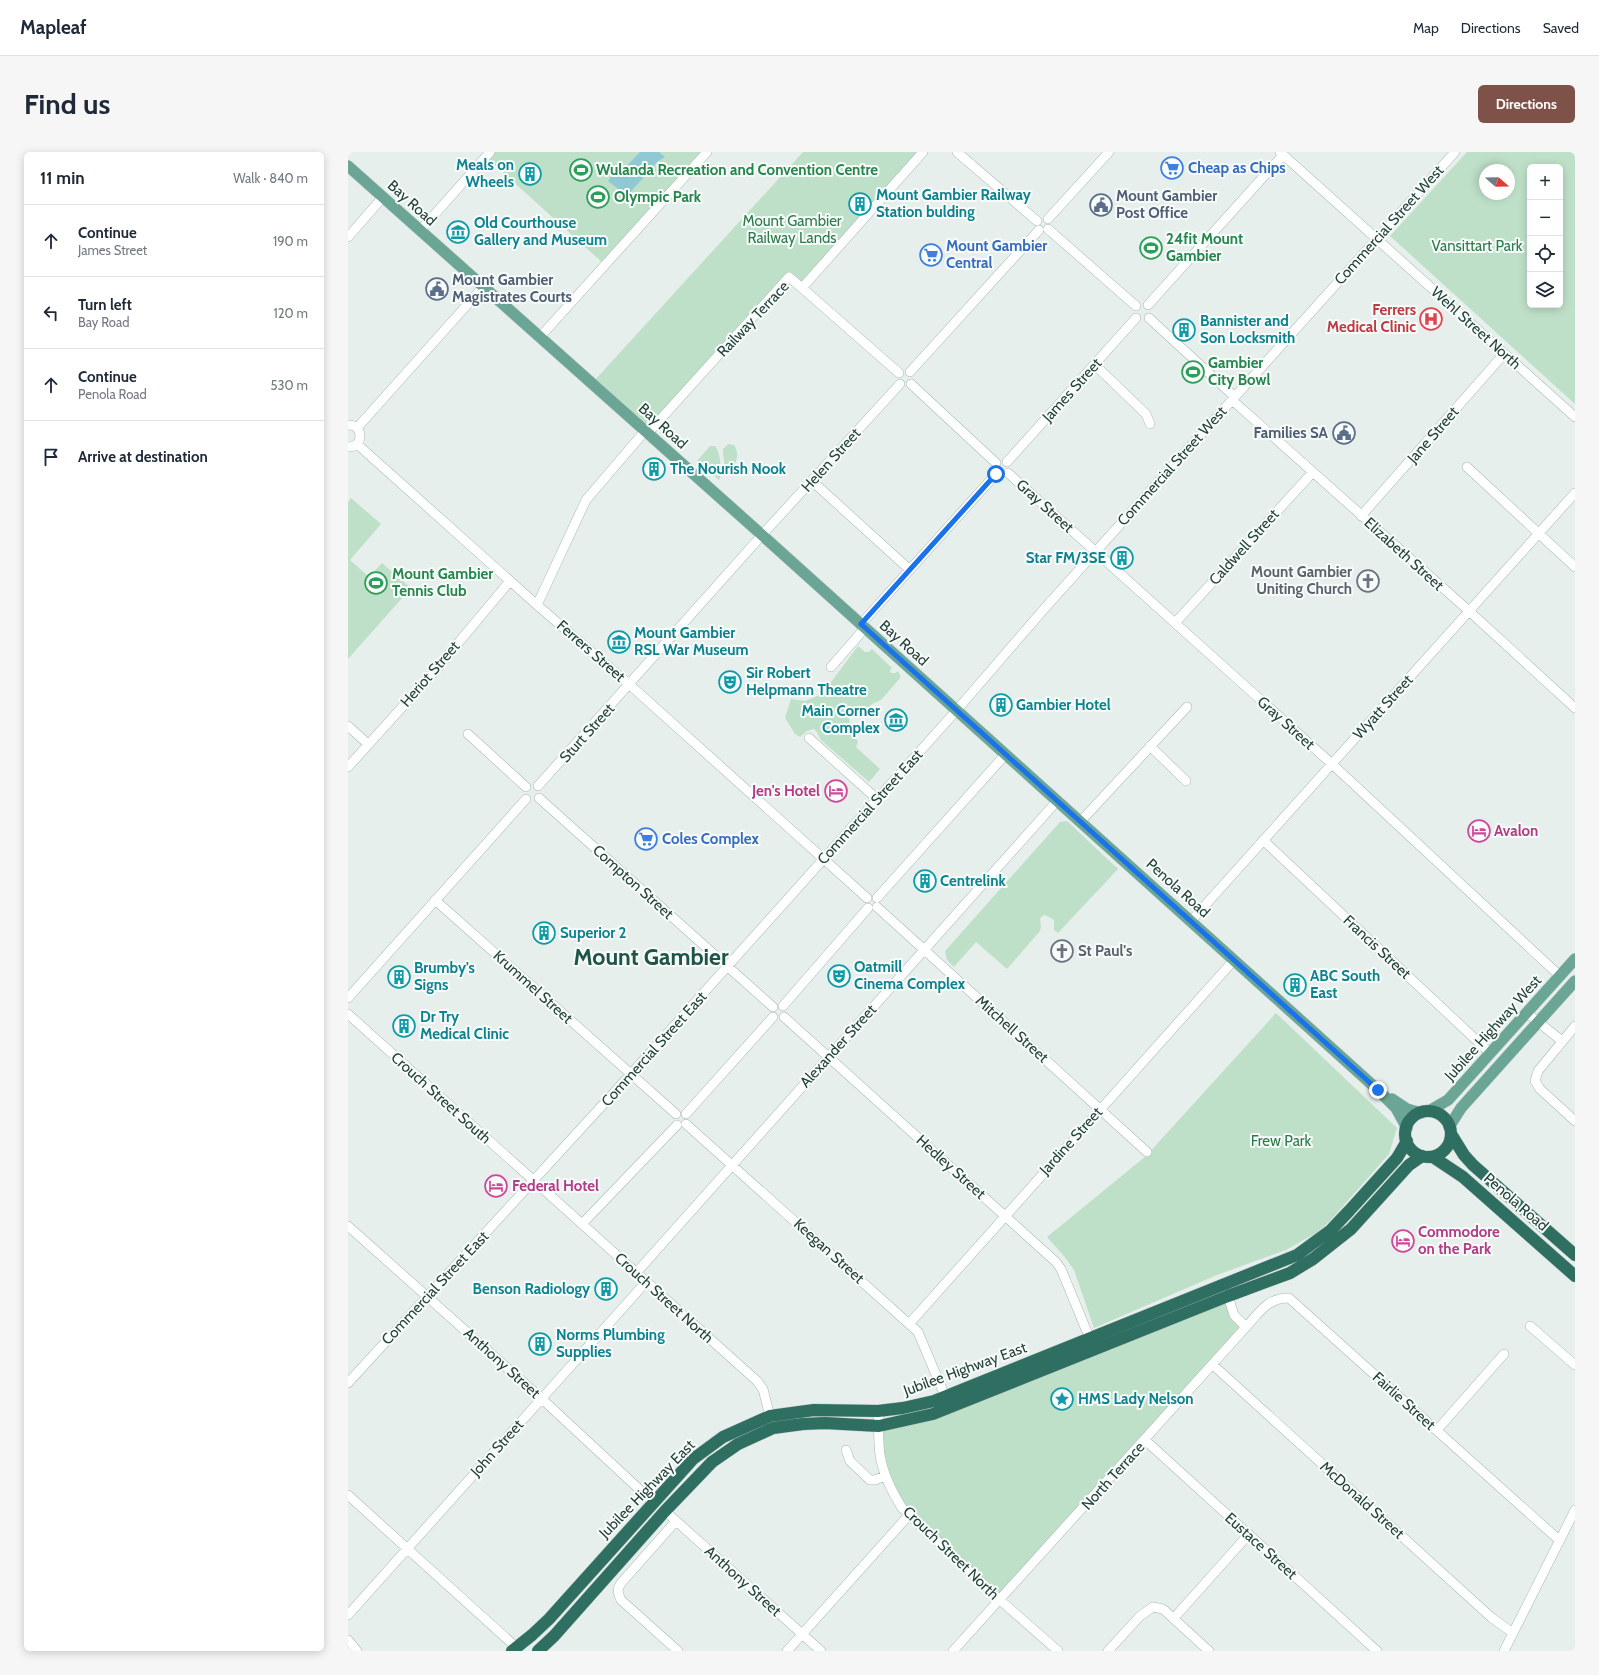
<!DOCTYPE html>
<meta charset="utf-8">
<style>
:root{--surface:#fff;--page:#f6f6f7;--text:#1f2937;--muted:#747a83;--line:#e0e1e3;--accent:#7f5249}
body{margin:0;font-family:Cabin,sans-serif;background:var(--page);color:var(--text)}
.controls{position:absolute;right:12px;top:12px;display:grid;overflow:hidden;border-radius:6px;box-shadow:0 2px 10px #0003}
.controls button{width:36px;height:36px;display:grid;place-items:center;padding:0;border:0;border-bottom:1px solid var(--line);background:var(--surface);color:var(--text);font:20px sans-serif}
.compass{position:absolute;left:1131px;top:12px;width:36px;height:36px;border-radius:50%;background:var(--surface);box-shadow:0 2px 10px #0003;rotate:110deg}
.stop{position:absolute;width:12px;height:12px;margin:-9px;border:3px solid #1a73e8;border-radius:50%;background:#fff}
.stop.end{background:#1a73e8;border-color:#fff;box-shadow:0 1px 4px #0008}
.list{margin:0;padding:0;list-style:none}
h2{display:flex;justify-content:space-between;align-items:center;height:52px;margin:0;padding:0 16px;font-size:17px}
h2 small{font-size:13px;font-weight:400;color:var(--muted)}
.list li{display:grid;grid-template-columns:26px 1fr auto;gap:12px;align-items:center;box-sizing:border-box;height:72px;padding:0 16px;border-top:1px solid var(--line)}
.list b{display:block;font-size:15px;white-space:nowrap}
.list p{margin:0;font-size:13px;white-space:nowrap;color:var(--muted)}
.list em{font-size:13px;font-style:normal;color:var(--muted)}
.icon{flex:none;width:22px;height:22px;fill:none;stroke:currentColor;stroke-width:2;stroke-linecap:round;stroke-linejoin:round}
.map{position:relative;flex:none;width:1227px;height:1499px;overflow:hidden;border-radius:6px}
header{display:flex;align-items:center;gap:24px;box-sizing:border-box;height:56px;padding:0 20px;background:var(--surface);border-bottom:1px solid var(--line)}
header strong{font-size:19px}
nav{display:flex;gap:22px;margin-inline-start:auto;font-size:14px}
.intro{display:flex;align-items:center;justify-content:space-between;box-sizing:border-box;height:96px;padding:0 24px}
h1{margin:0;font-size:28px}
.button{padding:10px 18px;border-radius:6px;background:var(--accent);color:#fff;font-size:14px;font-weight:700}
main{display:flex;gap:24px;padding:0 24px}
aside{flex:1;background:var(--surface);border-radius:6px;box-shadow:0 2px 10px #0003}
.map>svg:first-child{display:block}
.green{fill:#bfe0c8;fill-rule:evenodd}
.water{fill:#8ec9d4}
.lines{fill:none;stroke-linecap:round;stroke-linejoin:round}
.minor-casing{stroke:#a8b8b2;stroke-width:10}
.major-casing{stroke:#c2cac8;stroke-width:12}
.highway-casing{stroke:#c2cac8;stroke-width:13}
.minor{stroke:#fff;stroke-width:9}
.major{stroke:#6aa596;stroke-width:11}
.highway{stroke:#2f6f62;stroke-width:12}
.route{stroke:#1a73e8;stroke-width:5}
.labels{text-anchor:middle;stroke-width:4;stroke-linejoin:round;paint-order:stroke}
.culture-label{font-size:15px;font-weight:bold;fill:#0d838f;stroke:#f7fbf9;text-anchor:start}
.shop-label{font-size:15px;font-weight:bold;fill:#366cbe;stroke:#f7fbf9;text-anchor:start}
.leisure-label{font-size:15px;font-weight:bold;fill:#27864d;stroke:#f7fbf9;text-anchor:start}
.service-label{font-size:15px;font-weight:bold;fill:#4e5e75;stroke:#f7fbf9;text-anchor:start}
.street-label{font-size:15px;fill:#24423a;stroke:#f7fbf9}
.park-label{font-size:15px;fill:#2d7a4b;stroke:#f7fbf9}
.health-label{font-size:15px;font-weight:bold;fill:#be3a42;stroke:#f7fbf9;text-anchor:end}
.worship-label{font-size:15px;font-weight:bold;fill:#5b616d;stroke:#f7fbf9;text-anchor:end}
.hotel-label{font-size:15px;font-weight:bold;fill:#b23c85;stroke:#f7fbf9;text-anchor:start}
.town-label{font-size:23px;font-weight:bold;fill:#1f5548;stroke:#f7fbf9}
</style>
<header>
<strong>Mapleaf</strong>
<nav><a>Map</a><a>Directions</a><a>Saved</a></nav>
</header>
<div class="intro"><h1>Find us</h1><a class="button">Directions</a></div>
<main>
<aside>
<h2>11 min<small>Walk · 840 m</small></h2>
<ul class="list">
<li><svg class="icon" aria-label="ahead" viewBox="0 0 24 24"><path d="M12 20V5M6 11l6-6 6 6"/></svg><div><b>Continue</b><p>James Street</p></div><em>190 m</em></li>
<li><svg class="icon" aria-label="left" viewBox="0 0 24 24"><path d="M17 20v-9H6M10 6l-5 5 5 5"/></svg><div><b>Turn left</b><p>Bay Road</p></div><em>120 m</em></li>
<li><svg class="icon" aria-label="ahead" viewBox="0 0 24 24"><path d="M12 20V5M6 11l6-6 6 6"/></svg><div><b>Continue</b><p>Penola Road</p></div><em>530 m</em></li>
<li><svg class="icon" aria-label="arrive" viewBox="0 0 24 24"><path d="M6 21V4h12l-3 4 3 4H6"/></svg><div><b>Arrive at destination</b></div></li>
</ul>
</aside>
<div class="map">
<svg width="1227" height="1499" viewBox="0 0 1227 1499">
<rect width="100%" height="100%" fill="#e6efeb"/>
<!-- green -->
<path class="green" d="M142 0H359L257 113 138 5Z
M455 0H569L454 133 440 121 300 278 246 229Z
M1119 0H1227V252L1042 84ZM1182 15H1212V153H1182ZM1137 18H1161V42H1137Z
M380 292 386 293C393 302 387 317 378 322L375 302V297Z
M362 294H367C372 299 375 322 371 328L349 309Z
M3 346 33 372 2 408 21 425 34 411 63 436 0 507V350Z
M510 494 517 500H521L524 497 544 516 542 518 543 521H547L550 519 553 525 533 548 524 552 515 561 500 562 503 577 510 590 508 595 532 617 521 630 473 588 469 580 466 577 459 579 452 585 447 582 437 566 443 547 457 549 474 542Z
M719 669 770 717 710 781 706 778V768L697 763 694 764 692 767 693 775 692 779 659 817 628 790 606 815 599 808 597 799 712 670Z
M928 861 1049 976 1041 1002 982 1069 968 1081 938 1098 869 1123 746 1176 726 1118 716 1104 699 1085 798 1004Z
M878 1149 894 1174 652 1441 554 1352 540 1323 534 1301V1279Z"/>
<!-- water -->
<path class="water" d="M292 0H311L317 5 310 9 279 44 260 29 263 25 269 24Z"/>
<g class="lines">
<!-- minor casing -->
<g class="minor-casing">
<path id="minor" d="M609 0 689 69
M932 0 1227 265
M700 67 761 0
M700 77 788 154
M72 79 142 0
M0 85 35 45
M454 136 551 221
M800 153 935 3
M801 166 887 245
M192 185 359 0
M747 213 798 262 802 272
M562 220 691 78
M563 232 648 311
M884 248 1121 459 1227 556
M0 273C7 273 11 276 12 283 12 291 8 295 0 295
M9 276 135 135
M300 281 441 125 454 136 575 0
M9 292 189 453 282 533 519 746
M659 310 788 166
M1119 315 1227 415
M660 321 984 612 1212 824
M464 329 562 418
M1013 364 1156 202
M189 453 238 348 297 279
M827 471 965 320
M513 472 648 322
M483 515 517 476
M0 574 20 592
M120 582 178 635
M461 586 529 647
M802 594 838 629
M0 615 85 521 162 429
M190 634 414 383 552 232
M191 646 425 855
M732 670 839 555
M915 688 1142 901
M529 746 657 603
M87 748 328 962
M529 755 799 1000
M843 769 1227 341
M0 846 178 647
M435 854 520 756
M1179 861 1214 889
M0 862 409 1229 415 1237 425 1276
M436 865 708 1110 713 1117 742 1187
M1227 874 1190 919 1187 929 1192 937 1227 969
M338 962 425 865
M338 972 570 1180 597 1244
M234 1072 329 973
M0 1074 194 1247 305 1350
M288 1121 709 649
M561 1172 886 808
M1182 1174 1227 1213
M898 1175C912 1160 919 1146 941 1146L1211 1388
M865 1213 1144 1466 1165 1481
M0 1231 283 922 608 559 696 457 1107 0
M530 1259C531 1273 530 1289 532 1303 535 1322 544 1340 554 1356L652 1448 710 1499
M1089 1278 1156 1202
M797 1288 1029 1499
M498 1298 502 1309 522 1328H527L537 1324
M0 1343 169 1496
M317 1359 473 1499
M328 1369 274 1430C269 1436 269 1440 273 1448L330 1499
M0 1463 298 1130
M826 1466 901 1382
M0 1488 9 1499
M439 1499 561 1363
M605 1499 898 1175 886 1163 880 1144
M760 1499 792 1464 805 1455 815 1457 861 1499
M1156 1499 1227 1358"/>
</g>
<!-- major casing -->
<g class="major-casing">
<path id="major" d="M0 14 414 383 1030 938 1048 956 1059 976
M1044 947 1059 957 1073 961
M1081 959 1100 948 1227 807
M1101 975 1113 956 1227 829"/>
</g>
<!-- highway casing -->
<g class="highway-casing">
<path id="highway" d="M1057 982a23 23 0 1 1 46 0a23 23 0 1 1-46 0Z
M1103 982 1116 1003 1125 1013 1227 1103
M1085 1005 1115 1025 1227 1124
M164 1499 184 1483 201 1467 345 1307 375 1285 422 1264 466 1258 530 1259 555 1256 586 1249 949 1103 983 1078 1001 1059 1049 1006 1059 989
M190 1499 206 1484 317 1359 364 1310 390 1292 425 1276 455 1272 477 1271 531 1274 585 1262 880 1144 942 1121 965 1107 1003 1077 1061 1013 1074 1004"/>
</g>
<!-- minor -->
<use href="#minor" class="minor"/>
<!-- major -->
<use href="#major" class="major"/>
<!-- highway -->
<use href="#highway" class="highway"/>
</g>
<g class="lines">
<!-- route -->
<path class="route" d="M648 322 513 472 1030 938"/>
</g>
<!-- icons -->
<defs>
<g id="supermarket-ring" transform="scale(1.15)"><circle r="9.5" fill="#f7fbf9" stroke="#3f7fe0" stroke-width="1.5"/><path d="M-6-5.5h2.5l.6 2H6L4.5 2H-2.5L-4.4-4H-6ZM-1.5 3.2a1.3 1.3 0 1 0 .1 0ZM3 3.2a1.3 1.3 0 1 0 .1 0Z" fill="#3f7fe0"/></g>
<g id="stadium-ring" transform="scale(1.15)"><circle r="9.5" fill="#f7fbf9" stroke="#2e9e5b" stroke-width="1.5"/><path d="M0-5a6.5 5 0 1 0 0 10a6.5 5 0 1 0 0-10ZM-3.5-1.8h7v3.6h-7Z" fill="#2e9e5b"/></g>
<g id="building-ring" transform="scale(1.15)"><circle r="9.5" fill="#f7fbf9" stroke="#0f9aa8" stroke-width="1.5"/><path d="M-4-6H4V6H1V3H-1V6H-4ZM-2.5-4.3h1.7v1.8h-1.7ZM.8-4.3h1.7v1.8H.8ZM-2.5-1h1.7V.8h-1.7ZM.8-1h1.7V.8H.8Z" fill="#0f9aa8"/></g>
<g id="civic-ring" transform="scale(1.15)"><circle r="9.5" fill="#f7fbf9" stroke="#5c6f8a" stroke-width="1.5"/><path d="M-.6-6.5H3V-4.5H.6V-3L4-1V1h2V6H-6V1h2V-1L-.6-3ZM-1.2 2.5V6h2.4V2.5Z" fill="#5c6f8a"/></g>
<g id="museum-ring" transform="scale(1.15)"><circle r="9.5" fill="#f7fbf9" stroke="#0f9aa8" stroke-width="1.5"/><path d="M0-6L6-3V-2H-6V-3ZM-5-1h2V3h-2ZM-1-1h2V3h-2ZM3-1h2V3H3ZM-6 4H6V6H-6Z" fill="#0f9aa8"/></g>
<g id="hospital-ring" transform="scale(1.15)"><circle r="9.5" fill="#f7fbf9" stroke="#e0444e" stroke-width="1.5"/><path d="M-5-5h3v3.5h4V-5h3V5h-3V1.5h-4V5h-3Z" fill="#e0444e"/></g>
<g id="church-ring" transform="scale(1.15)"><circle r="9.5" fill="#f7fbf9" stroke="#6b7280" stroke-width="1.5"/><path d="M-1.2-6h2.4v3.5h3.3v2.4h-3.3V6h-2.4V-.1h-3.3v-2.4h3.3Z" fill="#6b7280"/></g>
<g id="theatre-ring" transform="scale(1.15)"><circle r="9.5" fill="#f7fbf9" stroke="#0f9aa8" stroke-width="1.5"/><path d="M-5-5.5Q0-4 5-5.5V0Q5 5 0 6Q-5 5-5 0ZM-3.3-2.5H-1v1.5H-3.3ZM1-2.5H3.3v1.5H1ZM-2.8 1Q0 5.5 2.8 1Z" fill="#0f9aa8"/></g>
<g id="hotel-ring" transform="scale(1.15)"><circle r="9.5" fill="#f7fbf9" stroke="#d1479c" stroke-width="1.5"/><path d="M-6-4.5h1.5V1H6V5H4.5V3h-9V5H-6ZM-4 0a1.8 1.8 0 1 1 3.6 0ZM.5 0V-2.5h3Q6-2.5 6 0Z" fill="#d1479c"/></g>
<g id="sight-ring" transform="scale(1.15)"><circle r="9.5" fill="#f7fbf9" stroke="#0f9aa8" stroke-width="1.5"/><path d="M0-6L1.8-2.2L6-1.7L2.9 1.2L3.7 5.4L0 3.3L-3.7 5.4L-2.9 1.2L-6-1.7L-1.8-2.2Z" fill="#0f9aa8"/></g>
</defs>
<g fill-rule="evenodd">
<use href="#supermarket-ring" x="824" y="16"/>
<use href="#stadium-ring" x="233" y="18"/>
<use href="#building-ring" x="182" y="22"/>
<use href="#stadium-ring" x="250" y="45"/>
<use href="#building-ring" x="512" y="52"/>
<use href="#civic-ring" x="753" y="53"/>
<use href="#museum-ring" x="110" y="80"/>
<use href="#stadium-ring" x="803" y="96"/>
<use href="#supermarket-ring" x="583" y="103"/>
<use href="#civic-ring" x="89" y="137"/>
<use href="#hospital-ring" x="1083" y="167"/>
<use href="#building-ring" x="836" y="178"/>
<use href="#stadium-ring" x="845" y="220"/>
<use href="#civic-ring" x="996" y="281"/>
<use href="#building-ring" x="306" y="317"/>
<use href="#building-ring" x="774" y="406"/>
<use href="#church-ring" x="1020" y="429"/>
<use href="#stadium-ring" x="28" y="431"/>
<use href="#museum-ring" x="271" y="490"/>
<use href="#theatre-ring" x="382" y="530"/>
<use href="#building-ring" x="653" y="553"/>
<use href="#museum-ring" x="548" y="568"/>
<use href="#hotel-ring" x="488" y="639"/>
<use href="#hotel-ring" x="1131" y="679"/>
<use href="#supermarket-ring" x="298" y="687"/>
<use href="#building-ring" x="577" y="729"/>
<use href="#building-ring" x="196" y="781"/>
<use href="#church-ring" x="714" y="799"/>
<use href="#theatre-ring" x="491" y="824"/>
<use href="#building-ring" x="51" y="825"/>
<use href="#building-ring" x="947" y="833"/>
<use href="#building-ring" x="56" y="874"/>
<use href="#hotel-ring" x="148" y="1034"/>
<use href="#hotel-ring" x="1055" y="1089"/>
<use href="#building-ring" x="258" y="1137"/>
<use href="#building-ring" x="192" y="1192"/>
<use href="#sight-ring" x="714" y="1247"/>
</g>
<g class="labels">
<!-- culture labels -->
<g class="culture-label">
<text x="166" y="18" text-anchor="end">Meals on<tspan x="166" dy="17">Wheels</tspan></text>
<text x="528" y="48">Mount Gambier Railway<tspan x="528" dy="17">Station bulding</tspan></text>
<text x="126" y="76">Old Courthouse<tspan x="126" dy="17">Gallery and Museum</tspan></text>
<text x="852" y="174">Bannister and<tspan x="852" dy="17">Son Locksmith</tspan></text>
<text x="322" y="322">The Nourish Nook</text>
<text x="758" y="411" text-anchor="end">Star FM/3SE</text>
<text x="286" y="486">Mount Gambier<tspan x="286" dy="17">RSL War Museum</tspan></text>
<text x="398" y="526">Sir Robert<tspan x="398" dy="17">Helpmann Theatre</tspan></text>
<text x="668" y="558">Gambier Hotel</text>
<text x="532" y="564" text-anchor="end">Main Corner<tspan x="532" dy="17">Complex</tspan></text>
<text x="592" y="734">Centrelink</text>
<text x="212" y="786">Superior 2</text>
<text x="506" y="820">Oatmill<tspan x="506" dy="17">Cinema Complex</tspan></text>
<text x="66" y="821">Brumby's<tspan x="66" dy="17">Signs</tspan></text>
<text x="962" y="829">ABC South<tspan x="962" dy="17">East</tspan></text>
<text x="72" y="870">Dr Try<tspan x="72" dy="17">Medical Clinic</tspan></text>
<text x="242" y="1142" text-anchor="end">Benson Radiology</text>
<text x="208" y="1188">Norms Plumbing<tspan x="208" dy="17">Supplies</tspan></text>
<text x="730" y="1252">HMS Lady Nelson</text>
</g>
<!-- shop labels -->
<g class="shop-label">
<text x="840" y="21">Cheap as Chips</text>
<text x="598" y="99">Mount Gambier<tspan x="598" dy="17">Central</tspan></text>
<text x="314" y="692">Coles Complex</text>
</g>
<!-- leisure labels -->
<g class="leisure-label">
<text x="248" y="23">Wulanda Recreation and Convention Centre</text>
<text x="266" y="50">Olympic Park</text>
<text x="818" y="92">24fit Mount<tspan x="818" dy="17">Gambier</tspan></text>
<text x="860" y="216">Gambier<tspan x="860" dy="17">City Bowl</tspan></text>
<text x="44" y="427">Mount Gambier<tspan x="44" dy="17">Tennis Club</tspan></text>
</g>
<!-- service labels -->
<g class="service-label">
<text x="768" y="49">Mount Gambier<tspan x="768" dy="17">Post Office</tspan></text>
<text x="104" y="133">Mount Gambier<tspan x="104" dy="17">Magistrates Courts</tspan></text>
<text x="980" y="286" text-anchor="end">Families SA</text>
</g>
<!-- street labels -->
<g class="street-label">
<text transform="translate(64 51) rotate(42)" y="5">Bay Road</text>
<text transform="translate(1041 73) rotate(-48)" y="5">Commercial Street West</text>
<text transform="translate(405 167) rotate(-47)" y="5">Railway Terrace</text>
<text transform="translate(1128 176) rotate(42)" y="5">Wehl Street North</text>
<text transform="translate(724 238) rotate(-48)" y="5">James Street</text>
<text transform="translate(315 274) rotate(42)" y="5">Bay Road</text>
<text transform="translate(1085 283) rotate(-49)" y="5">Jane Street</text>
<text transform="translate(483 308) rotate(-48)" y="5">Helen Street</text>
<text transform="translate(824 314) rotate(-48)" y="5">Commercial Street West</text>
<text transform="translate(697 354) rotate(42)" y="5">Gray Street</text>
<text transform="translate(896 395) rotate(-48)" y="5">Caldwell Street</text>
<text transform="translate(1056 402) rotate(42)" y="5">Elizabeth Street</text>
<text transform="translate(556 491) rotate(42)" y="5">Bay Road</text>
<text transform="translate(243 499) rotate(41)" y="5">Ferrers Street</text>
<text transform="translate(82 522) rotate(-49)" y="5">Heriot Street</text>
<text transform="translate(1035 555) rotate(-48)" y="5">Wyatt Street</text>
<text transform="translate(938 571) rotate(42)" y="5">Gray Street</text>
<text transform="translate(239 581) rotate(-48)" y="5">Sturt Street</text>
<text transform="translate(522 655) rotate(-48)" y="5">Commercial Street East</text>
<text transform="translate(285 730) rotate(42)" y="5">Compton Street</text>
<text transform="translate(830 736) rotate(42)" y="5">Penola Road</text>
<text transform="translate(1029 795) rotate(43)" y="5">Francis Street</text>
<text transform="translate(185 835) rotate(42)" y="5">Krummel Street</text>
<text transform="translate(1145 876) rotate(-48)" y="5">Jubilee Highway West</text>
<text transform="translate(664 877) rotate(42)" y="5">Mitchell Street</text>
<text transform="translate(490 894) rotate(-48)" y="5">Alexander Street</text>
<text transform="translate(306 897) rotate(-48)" y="5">Commercial Street East</text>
<text transform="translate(93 946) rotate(42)" y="5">Crouch Street South</text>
<text transform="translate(723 989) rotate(-48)" y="5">Jardine Street</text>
<text transform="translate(603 1015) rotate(42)" y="5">Hedley Street</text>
<text transform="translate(1168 1050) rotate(41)" y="5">Penola Road</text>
<text transform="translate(481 1099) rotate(42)" y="5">Keegan Street</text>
<text transform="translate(87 1136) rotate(-47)" y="5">Commercial Street East</text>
<text transform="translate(316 1146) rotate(42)" y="5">Crouch Street North</text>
<text transform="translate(154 1211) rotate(42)" y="5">Anthony Street</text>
<text transform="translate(617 1217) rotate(-20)" y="5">Jubilee Highway East</text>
<text transform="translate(1056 1249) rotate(42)" y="5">Fairlie Street</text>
<text transform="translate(149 1296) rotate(-48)" y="5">John Street</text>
<text transform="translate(765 1324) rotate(-48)" y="5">North Terrace</text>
<text transform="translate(299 1337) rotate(-46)" y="5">Jubilee Highway East</text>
<text transform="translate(1014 1348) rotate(42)" y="5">McDonald Street</text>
<text transform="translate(913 1394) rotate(42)" y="5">Eustace Street</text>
<text transform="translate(603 1401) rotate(44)" y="5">Crouch Street North</text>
<text transform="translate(395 1429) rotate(42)" y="5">Anthony Street</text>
</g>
<!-- park labels -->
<g class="park-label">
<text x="444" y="74">Mount Gambier<tspan x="444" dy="17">Railway Lands</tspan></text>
<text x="1129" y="99">Vansittart Park</text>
<text x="933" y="994">Frew Park</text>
</g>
<!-- health labels -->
<g class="health-label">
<text x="1068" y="163">Ferrers<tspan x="1068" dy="17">Medical Clinic</tspan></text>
</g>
<!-- worship labels -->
<g class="worship-label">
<text x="1004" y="425">Mount Gambier<tspan x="1004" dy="17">Uniting Church</tspan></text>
<text x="730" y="804" text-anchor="start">St Paul's</text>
</g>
<!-- hotel labels -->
<g class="hotel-label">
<text x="472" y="644" text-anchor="end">Jen's Hotel</text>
<text x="1146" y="684">Avalon</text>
<text x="164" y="1039">Federal Hotel</text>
<text x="1070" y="1085">Commodore<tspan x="1070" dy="17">on the Park</tspan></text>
</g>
<!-- town labels -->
<g class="town-label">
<text x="303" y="813">Mount Gambier</text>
</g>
</g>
</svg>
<div class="controls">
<button>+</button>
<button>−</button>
<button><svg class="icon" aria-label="locate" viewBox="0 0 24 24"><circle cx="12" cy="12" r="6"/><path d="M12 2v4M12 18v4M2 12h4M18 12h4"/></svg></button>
<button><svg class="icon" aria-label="layers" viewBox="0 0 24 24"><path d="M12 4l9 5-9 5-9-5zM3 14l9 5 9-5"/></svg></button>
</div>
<svg class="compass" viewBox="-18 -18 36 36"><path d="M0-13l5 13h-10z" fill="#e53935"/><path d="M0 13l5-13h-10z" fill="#747a83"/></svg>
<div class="stop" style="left:648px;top:322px"></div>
<div class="stop end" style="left:1030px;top:938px"></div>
</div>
</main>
